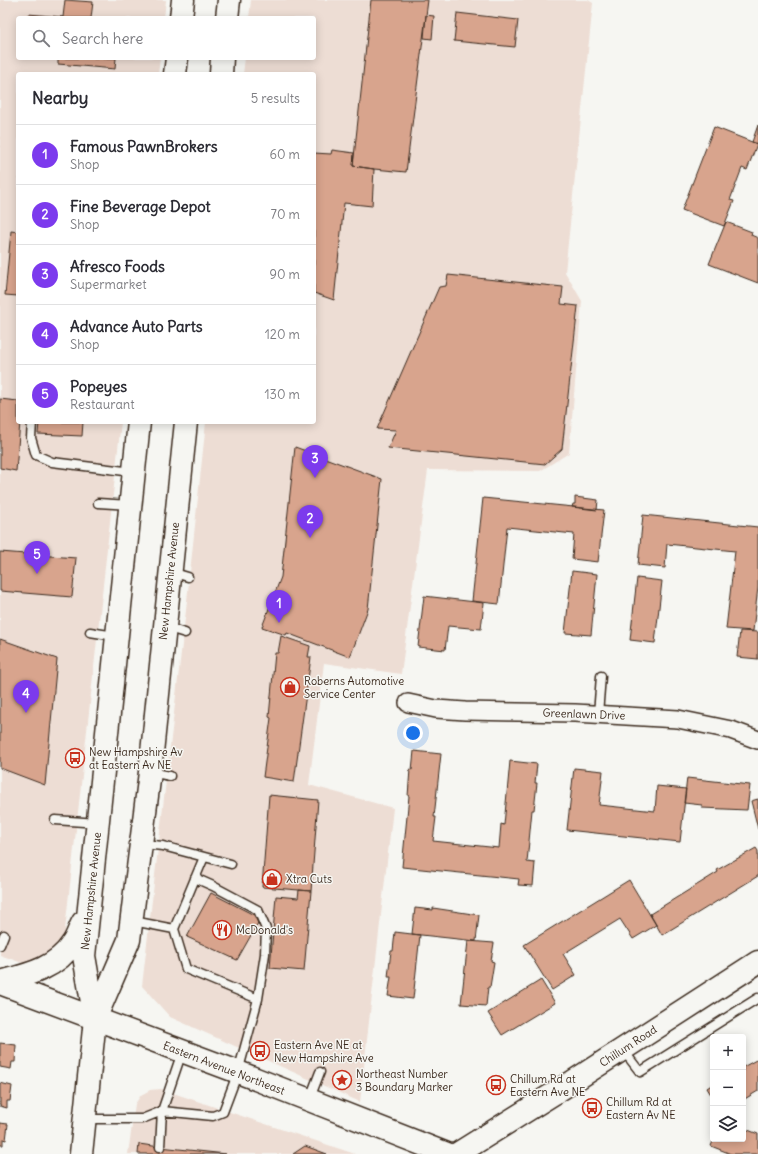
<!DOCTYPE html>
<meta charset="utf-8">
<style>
:root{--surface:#fff;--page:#f7f7f7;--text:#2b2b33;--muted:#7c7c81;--line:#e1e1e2;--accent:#7c3aed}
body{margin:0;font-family:Delius,sans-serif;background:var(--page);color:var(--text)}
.controls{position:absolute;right:12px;bottom:12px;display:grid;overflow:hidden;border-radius:4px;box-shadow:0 2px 10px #0003}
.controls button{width:36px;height:36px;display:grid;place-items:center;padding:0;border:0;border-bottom:1px solid var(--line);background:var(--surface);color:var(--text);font:20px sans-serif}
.you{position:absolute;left:413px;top:733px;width:14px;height:14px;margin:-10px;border:3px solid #fff;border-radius:50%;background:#1a73e8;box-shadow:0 0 0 6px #1a73e833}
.badge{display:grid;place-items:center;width:26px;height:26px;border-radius:50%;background:var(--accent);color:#fff;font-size:13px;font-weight:700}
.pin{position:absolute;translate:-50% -33px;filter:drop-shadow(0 1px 2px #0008)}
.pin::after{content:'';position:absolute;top:21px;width:14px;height:12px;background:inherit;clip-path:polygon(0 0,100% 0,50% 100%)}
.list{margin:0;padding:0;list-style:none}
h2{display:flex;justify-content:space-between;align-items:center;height:52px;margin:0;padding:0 16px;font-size:17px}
h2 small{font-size:13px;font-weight:400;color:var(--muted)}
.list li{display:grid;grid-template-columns:26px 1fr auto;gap:12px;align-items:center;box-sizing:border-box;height:60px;padding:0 16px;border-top:1px solid var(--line)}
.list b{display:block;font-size:15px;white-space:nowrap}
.list p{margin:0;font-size:13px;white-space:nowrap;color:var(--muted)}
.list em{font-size:13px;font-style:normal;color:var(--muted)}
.icon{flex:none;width:22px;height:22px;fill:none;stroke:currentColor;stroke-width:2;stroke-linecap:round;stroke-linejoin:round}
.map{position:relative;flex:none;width:758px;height:1154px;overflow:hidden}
.search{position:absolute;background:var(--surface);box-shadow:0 2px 10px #0003;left:16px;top:16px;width:300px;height:44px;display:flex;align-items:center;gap:10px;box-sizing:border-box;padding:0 14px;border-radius:4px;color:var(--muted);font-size:15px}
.panel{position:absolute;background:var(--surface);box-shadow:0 2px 10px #0003;left:16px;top:72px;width:300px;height:352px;border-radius:4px}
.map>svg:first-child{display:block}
.built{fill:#edddd4}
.building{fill:#d8a48d;stroke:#3b2a1e}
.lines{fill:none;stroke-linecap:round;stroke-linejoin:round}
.lane-casing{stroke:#3b2a1e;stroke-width:11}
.street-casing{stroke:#3b2a1e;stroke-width:20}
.secondary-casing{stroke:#3b2a1e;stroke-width:25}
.primary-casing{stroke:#3b2a1e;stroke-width:25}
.lane{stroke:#f6f6f2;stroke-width:8}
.street{stroke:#f6f6f2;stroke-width:17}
.secondary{stroke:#f6f6f2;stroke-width:22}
.primary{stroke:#f6f6f2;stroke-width:22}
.labels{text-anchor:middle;stroke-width:3;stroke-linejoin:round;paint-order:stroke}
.street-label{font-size:11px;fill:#3b2a1e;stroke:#f6f6f2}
.poi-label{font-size:11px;fill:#3b2a1e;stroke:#f6f6f2;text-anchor:start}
</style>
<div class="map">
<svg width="758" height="1154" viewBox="0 0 758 1154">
<rect width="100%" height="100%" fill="#f6f6f2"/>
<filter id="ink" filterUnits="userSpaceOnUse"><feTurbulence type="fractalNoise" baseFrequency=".025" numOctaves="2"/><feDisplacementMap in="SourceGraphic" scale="8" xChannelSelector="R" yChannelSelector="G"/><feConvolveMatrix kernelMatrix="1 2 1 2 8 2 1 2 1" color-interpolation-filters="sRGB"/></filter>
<g filter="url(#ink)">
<!-- built -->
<path class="built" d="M0 0H166L164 18H18V58H160L158 74H18V422H121L64 939 45 956 25 964 0 955Z
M251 0H588L593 3 565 272 582 301 569 453 540 471 428 470 401 674 324 663 309 785 393 808 360 1102 170 1017 142 986 186 610 206 422H314V74H243L245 58H314V18H249Z
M161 1089 355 1154H128L135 1104 141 1095 150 1090Z"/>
<!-- building -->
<path class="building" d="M65 0 93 2 91 18H28V14L63 17Z
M371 0H428L406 172 374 169 353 166Z
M457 13 518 20 515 47 454 41Z
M426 15 434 16 432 39 424 38Z
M58 58H116L115 69 58 64Z
M758 125V144L752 142Z
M714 127 757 144 747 170 742 168 730 200 734 201 724 226 682 210Z
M332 150 354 153 353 166 374 169 372 206 344 203 334 300 314 293V153L331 154Z
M726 222 752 232 751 235 758 238V283L709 264Z
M11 231 18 232V296L5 295Z
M448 275 563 287 561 304 578 306 562 449 545 464 388 448 396 430 377 429 439 287 446 286Z
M0 399 18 401V422H20L16 471 0 468Z
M39 422H83L82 436 38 434Z
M295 447 382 479 368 609 350 657 287 633 286 635 262 627 281 577Z
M575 497 598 500 597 510 572 507 573 504H575Z
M483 498 604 510 598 562 572 559 574 534 507 527 499 604 472 601Z
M643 515 758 527V587L753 631 726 629 735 551 667 544 665 568 638 565Z
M0 552 76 558 72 597 0 591Z
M572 571 597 574 591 635 565 633Z
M637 578 662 581 655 643 630 640Z
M424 596 484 603 481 629 448 626 445 650 418 647Z
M740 631 758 632V659L737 657Z
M281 636 310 646 308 657H311L294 782 263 777 271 718 269 717 275 653H278Z
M0 639 57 659 45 785 0 768Z
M414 751 441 754 434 817H436L433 841 499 848 501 824 504 825 510 761 537 764 535 783H537L534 810H532L527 862 535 863 533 886 518 885 519 879 402 867 409 796H408L410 769 412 770Z
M574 768 603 771 599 805 655 811 657 786 686 789 680 842 567 830Z
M687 778 750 785 747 810 702 808V805L684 803Z
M269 795 318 800 311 891 262 887Z
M758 799V829L751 801Z
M756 848 758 851V876L662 935 650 914 718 872 717 870Z
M629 880 656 925 633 939 620 919 563 954 576 975 552 990 524 945Z
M299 890 311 891 304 971 270 968 276 896 298 898Z
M211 893 254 915 258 923 237 960 187 937Z
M415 908 433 910V908L479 915 476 941 412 934Z
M395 932 420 935 413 999 388 996 391 977H388L391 951H393Z
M468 941 494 943 491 961 494 962 490 987H488L486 1006 461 1004Z
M541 980 555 1003 502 1035 488 1013Z
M0 1043 16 1045 15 1062H12L11 1069 0 1067Z
M758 1059V1091L743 1100V1067Z
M0 1083 12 1086 10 1101H7V1108L0 1106Z
M713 1084V1098L707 1088Z
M0 1122V1123L8 1124 6 1140 3 1139V1145H0Z
M743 1128 758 1134V1154H731L711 1146 714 1139H743Z
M139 1144 160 1147 226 1154H138Z
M305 1146 327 1154H293Z"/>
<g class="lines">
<!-- lane casing -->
<g class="lane-casing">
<path id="lane" d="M32 422 31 438 36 455 52 462 133 472
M98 503 130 505
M171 572 188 577
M165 627 185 633
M90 632 115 636
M598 714 601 676
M151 772 170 776
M55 820 98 823
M143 844 163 846 231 864
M133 921 174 929 186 969 258 999
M174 929 204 857
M0 945 4 935
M623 1050 640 1072 758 998
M310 1098 320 1072
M85 1119H142L162 1111 182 1052
M160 1147 162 1111 213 1116 223 1112 238 1072 258 999 265 954 266 929 258 910 213 886 195 878"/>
</g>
<!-- street casing -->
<g class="street-casing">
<path id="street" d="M408 703 436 709 465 711 575 713 678 719 731 730 758 740"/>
</g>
<!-- secondary casing -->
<g class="secondary-casing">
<path id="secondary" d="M0 983 238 1072 447 1154
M457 1154 569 1084 758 962"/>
</g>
<!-- primary casing -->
<g class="primary-casing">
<path id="primary" d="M181 18 183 0
M227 18 229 0
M175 74 177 58
M221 74 222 58
M0 982C26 975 56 969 72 944 77 938 79 929 83 922
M95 1019 129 940 150 772 186 422
M81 1154 95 1019 84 956 139 422"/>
</g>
<!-- lane -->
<use href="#lane" class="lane"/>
<!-- street -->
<use href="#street" class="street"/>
<!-- secondary -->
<use href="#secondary" class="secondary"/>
<!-- primary -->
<use href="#primary" class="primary"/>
</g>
</g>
<!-- icons -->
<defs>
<g id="shop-ring" transform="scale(1)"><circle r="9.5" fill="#f6f6f2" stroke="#c8321e" stroke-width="1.5"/><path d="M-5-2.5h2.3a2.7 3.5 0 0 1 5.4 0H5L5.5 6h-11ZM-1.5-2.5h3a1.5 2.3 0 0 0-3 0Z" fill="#c8321e"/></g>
<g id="bus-ring" transform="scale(1)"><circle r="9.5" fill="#f6f6f2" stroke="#c8321e" stroke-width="1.5"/><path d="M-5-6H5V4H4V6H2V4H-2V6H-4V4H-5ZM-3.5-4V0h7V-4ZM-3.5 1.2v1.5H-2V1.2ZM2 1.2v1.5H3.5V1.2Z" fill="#c8321e"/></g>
<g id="restaurant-ring" transform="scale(1)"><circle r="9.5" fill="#f6f6f2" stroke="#c8321e" stroke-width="1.5"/><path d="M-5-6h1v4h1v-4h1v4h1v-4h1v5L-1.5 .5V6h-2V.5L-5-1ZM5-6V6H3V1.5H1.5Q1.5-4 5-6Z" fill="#c8321e"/></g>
<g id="sight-ring" transform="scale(1)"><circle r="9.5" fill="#f6f6f2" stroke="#c8321e" stroke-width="1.5"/><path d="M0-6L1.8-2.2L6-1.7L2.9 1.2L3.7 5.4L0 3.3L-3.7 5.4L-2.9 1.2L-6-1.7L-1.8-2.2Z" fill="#c8321e"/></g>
</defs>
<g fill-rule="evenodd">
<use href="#shop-ring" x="290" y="687"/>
<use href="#bus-ring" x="75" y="758"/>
<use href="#shop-ring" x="272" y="879"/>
<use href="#restaurant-ring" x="222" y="930"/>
<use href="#bus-ring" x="260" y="1051"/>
<use href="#sight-ring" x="342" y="1080"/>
<use href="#bus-ring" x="496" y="1085"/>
<use href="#bus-ring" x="592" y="1108"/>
</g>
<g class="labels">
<!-- street labels -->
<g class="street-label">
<text transform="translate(169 581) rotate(-84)" y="4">New Hampshire Avenue</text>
<text transform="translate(584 714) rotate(2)" y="4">Greenlawn Drive</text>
<text transform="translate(91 891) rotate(-84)" y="4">New Hampshire Avenue</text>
<text transform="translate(628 1046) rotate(-33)" y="4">Chillum Road</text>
<text transform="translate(224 1068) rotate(21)" y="4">Eastern Avenue Northeast</text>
</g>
<!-- poi labels -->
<g class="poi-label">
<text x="304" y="685">Roberns Automotive<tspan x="304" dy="13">Service Center</tspan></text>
<text x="89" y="756">New Hampshire Av<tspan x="89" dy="13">at Eastern Av NE</tspan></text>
<text x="286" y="883">Xtra Cuts</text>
<text x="236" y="934">McDonald's</text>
<text x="274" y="1049">Eastern Ave NE at<tspan x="274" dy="13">New Hampshire Ave</tspan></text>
<text x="356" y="1078">Northeast Number<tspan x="356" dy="13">3 Boundary Marker</tspan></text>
<text x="510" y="1083">Chillum Rd at<tspan x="510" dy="13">Eastern Ave NE</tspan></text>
<text x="606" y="1106">Chillum Rd at<tspan x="606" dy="13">Eastern Av NE</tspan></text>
</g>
</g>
</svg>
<div class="controls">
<button>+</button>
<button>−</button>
<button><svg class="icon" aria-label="layers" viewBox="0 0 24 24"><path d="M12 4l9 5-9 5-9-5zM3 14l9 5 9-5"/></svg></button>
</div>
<div class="you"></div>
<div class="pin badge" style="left:279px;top:623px">1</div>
<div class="pin badge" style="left:310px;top:538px">2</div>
<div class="pin badge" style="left:315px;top:478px">3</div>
<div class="pin badge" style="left:26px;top:713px">4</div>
<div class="pin badge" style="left:37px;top:574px">5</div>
<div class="search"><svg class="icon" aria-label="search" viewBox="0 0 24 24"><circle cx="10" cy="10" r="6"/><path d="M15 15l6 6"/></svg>Search here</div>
<section class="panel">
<h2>Nearby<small>5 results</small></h2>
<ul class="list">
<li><span class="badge">1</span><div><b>Famous PawnBrokers</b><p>Shop</p></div><em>60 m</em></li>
<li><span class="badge">2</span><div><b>Fine Beverage Depot</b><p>Shop</p></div><em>70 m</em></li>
<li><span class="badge">3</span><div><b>Afresco Foods</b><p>Supermarket</p></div><em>90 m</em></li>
<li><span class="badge">4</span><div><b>Advance Auto Parts</b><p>Shop</p></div><em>120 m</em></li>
<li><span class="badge">5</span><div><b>Popeyes</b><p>Restaurant</p></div><em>130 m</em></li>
</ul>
</section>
</div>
